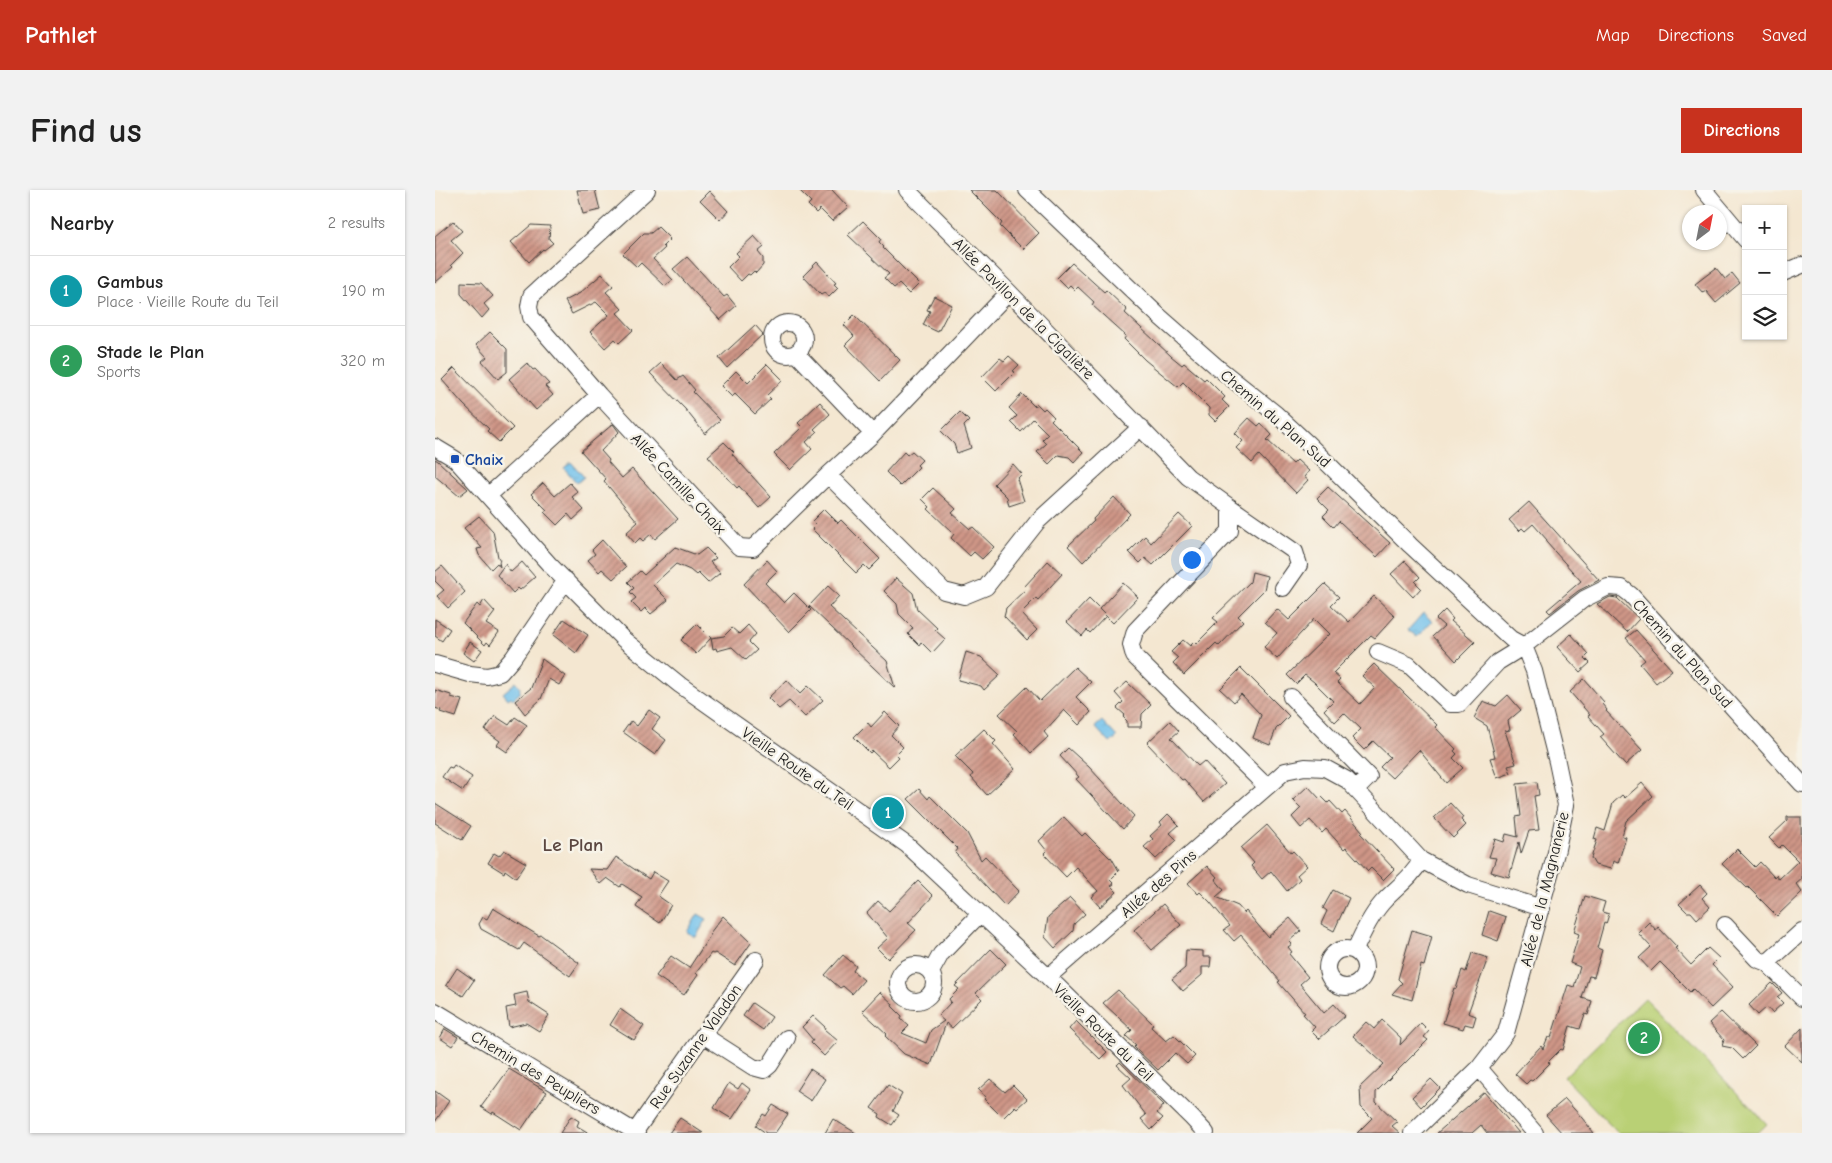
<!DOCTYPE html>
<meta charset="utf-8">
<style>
:root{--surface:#fff;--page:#f2f2f2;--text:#222;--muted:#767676;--line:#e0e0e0;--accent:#c8321e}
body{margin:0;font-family:"Comic Neue",sans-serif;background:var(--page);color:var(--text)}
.controls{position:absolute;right:15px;top:15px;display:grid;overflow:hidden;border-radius:0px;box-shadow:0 1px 4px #0004}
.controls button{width:45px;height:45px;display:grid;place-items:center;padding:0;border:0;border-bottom:1px solid var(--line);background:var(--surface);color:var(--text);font:25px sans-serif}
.compass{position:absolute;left:1247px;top:15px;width:45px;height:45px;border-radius:50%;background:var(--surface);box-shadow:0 1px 4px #0004;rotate:32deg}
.you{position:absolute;left:756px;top:369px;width:18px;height:18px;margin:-12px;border:4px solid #fff;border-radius:50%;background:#1a73e8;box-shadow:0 0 0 8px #1a73e833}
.badge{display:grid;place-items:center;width:32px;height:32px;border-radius:50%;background:var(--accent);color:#fff;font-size:16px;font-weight:700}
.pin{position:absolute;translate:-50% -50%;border:2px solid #fff;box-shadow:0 1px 5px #0006}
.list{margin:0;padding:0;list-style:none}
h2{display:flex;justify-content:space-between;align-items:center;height:65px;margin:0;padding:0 20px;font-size:21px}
h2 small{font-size:16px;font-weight:400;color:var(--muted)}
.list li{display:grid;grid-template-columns:32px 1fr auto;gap:15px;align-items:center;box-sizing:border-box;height:70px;padding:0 20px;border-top:1px solid var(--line)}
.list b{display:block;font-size:19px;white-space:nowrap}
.list p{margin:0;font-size:16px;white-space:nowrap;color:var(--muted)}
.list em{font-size:16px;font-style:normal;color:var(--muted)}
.icon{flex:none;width:28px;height:28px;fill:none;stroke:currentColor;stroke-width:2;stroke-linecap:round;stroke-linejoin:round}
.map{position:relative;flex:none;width:1367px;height:943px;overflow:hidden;border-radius:0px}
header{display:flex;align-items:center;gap:30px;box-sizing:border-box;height:70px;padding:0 25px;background:var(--accent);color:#fff}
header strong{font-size:24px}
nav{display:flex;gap:28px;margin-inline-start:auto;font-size:18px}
.intro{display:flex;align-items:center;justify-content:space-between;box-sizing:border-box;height:120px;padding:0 30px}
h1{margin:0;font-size:35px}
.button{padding:12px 22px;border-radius:0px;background:var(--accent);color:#fff;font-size:18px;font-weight:700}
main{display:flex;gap:30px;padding:0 30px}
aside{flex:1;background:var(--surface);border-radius:0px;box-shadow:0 1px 4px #0004}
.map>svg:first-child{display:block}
.grass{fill:#b9d075;stroke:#6a7648}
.water{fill:url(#water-ripples);stroke:#466e84}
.building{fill:url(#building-hatch)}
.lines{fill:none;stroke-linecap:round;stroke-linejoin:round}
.street-casing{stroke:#3c3a37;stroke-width:18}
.street{stroke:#fff;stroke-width:16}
.transit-dot{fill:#1a4fb4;stroke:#f7f3e8;stroke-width:2}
.labels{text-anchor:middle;stroke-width:5;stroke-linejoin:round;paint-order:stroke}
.street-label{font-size:16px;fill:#1c1c1c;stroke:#f7f3e8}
.transit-label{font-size:16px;font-weight:bold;fill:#164399;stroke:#f7f3e8;text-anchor:start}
.quarter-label{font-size:19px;font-weight:bold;fill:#5b4741;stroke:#f7f3e8}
</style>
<header>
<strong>Pathlet</strong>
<nav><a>Map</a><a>Directions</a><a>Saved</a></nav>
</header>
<div class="intro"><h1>Find us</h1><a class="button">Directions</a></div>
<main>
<aside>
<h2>Nearby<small>2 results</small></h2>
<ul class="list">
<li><span class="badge" style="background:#0f9aa8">1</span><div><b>Gambus</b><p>Place · Vieille Route du Teil</p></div><em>190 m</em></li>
<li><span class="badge" style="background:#2e9e5b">2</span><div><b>Stade le Plan</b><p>Sports</p></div><em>320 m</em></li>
</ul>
</aside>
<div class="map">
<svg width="1367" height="943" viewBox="0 0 1367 943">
<defs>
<pattern id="water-ripples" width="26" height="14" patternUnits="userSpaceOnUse" patternTransform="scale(1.25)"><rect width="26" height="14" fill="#71c1ec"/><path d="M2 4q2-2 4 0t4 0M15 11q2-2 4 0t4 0" fill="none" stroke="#61a5ca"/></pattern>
<pattern id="building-hatch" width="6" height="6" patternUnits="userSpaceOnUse" patternTransform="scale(1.25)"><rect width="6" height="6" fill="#cf9687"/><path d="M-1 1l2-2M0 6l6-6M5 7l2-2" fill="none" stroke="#a77a6e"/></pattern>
</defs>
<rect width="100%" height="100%" fill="#f7f3e8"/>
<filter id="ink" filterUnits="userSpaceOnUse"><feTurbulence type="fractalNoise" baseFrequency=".02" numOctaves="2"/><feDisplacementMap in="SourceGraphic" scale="10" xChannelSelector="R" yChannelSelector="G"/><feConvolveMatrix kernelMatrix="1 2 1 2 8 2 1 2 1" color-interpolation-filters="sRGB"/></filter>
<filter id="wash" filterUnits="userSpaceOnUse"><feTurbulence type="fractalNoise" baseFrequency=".0096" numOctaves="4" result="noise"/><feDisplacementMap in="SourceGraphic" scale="20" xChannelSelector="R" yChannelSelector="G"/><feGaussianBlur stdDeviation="1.12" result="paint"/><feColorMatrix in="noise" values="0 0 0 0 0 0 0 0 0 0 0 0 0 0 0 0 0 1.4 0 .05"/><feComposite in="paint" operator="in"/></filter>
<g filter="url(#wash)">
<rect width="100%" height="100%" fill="#f4e7d1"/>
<!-- grass -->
<path class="grass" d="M1210 808 1332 934 1323 943H1183L1129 887Z"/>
<!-- water -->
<path class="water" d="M136 272 149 287 142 293 129 278Z
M988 423 997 431 982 447 973 440Z
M81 492 86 498 84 500 86 502 78 509 76 507 73 509 68 503Z
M667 531 682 547 675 553 660 537Z
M263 724 272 729 261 747 252 742Z"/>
<g id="blocks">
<!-- building -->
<path class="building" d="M142 0H160L165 20 148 24Z
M364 0H397L413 17 397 31 385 19 381 23 373 15 376 12Z
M534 0H562L604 43 588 59 565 36 567 33Z
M274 1 293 21 285 30 265 10Z
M18 31 27 41 16 50 28 63 16 75 18 77 0 93V46Z
M428 31 446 49 444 52 449 57 448 58 484 94 474 104 464 94 459 98 449 88 454 84 413 45Z
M96 35 115 36 114 49 118 53 109 60 108 59 94 72 76 52Z
M223 37 235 49 228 56 230 58 218 69 238 90 230 96 206 73 202 77 188 64 209 43H216Z
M319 46 329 57 323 62 328 68V75L321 83 319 81 315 85 313 84 306 91 293 77 304 66 301 63Z
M252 67 289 107 292 105 301 116 285 130 238 79Z
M382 72 401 93 399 94 403 98 394 107 389 103 386 105 368 86Z
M637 73 669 102 671 100 692 120 690 123 736 166 747 175 749 173 769 190 771 188 790 207 787 210 794 217 780 231 774 225V218L748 192 743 197 710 170 689 149 691 146 657 115 659 112 643 97 640 100 635 95 632 98 622 88Z
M1281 78 1290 89 1297 83 1305 93 1281 113 1271 101 1268 103 1260 94Z
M167 84 178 96 171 102 187 119 182 123 198 140 184 153 180 149 170 158 155 142 174 125 161 112 137 124 130 111 145 103Z
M26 92 46 93 58 106 49 114 54 120 47 128 26 104Z
M499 106 517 115 503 142 488 135 495 121 492 120Z
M419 125 465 170 445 191 410 155 419 146 409 135Z
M320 135 328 144 292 178 284 168Z
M55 142 72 159V182L63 189 47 171 52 167 41 155Z
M574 166 584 175 578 181 580 182 561 201 547 187 565 168 569 171Z
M92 173 98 180 100 179 114 194 110 196 118 205 101 220 74 189Z
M226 173 242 190 248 186 260 200 258 202 285 230 270 244 250 219 215 183Z
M332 174 348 190 332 205 336 209 320 224 300 204 297 207 286 196 301 181 313 193Z
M19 178 78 238 64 252 52 241 54 239 28 214 7 190Z
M587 204 600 217 602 214 608 220 610 218 619 227 616 230 648 262 639 272 634 267 623 265 614 274 602 262 611 254 607 250 613 244 598 229 586 242 576 232 582 226 574 218Z
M385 212 395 224 379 239 382 242 371 252 377 259 355 280 339 264 367 237 363 233Z
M525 222 534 231 529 236 536 258 522 263 519 254 506 241Z
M814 228 823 236 826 233 837 245 832 250 858 274 862 270 874 281 869 287 873 290 861 303 824 265 817 273 801 258 808 251 800 243Z
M178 234 184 242 166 261 174 270 173 272 187 288 197 279 243 329 220 349 216 344 208 351 205 348 200 353 191 343 203 332 169 291 171 289 146 261Z
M289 252 299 262 297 264 336 307 324 318 304 296 302 298 273 266Z
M477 261 487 270 482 275 484 277 465 296 451 282 469 262 472 265Z
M0 269 3 271 33 299 24 306 0 286Z
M578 274 587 284 582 289 589 311 574 316 572 307 559 294Z
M108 293 120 306 135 293 143 302 137 307 149 320 138 330 133 324 122 335 109 322 112 320 96 304Z
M893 297 955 353 942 367 904 331 899 337 888 326 894 320 882 308Z
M498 298 521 319 517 323 535 339 538 337 559 357 547 369 539 362 535 366 516 348 519 344 493 319 495 317 487 309Z
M679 307 695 324 648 372 633 356 659 331 658 329Z
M1094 312 1164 390 1143 401 1115 423 1112 420 1146 391 1111 352 1112 350 1098 334 1090 341 1087 338 1084 341 1074 330Z
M389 319 403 333 406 330 445 369 434 380 429 375 421 383 377 339 381 335 377 331Z
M744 324 757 336 718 375 710 368 705 373 694 362 710 346 716 353Z
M44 326 58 341 63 367 65 370 64 372 65 377 62 373 56 379 44 365 42 359 47 358 29 338Z
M167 350 191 377 178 389 167 379 164 382 153 370 160 364 157 360Z
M240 357 262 365 271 358 281 368 275 372 285 383 273 393 263 383 261 385 255 380 241 374 218 395 233 410 216 424 210 418 206 422 196 412 201 408 195 402 199 398 193 392 205 381 209 385Z
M332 370 342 381 330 393 349 413 359 403 376 420 354 442 309 394Z
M613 371 627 384 603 410 601 408 586 423 602 440 592 450 569 426 571 418 591 399 589 397Z
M970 371 985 387 980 392 986 398 978 407 956 384Z
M87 372 100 387 85 400 83 398 78 403 62 385 70 374 76 382Z
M7 376 30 402 13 418 2 406 9 400 0 391V382Z
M817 382 832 386 829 400 803 426 808 431 784 456 781 453 749 485 738 473 743 468 736 462 748 450 755 456 759 452 761 454 783 432 778 428 815 392Z
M461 388 478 403 482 419 502 438 500 440 510 449 497 463 486 452 484 455 473 444 478 438 464 424 462 414 449 401Z
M688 393 703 407 678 433 664 419Z
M890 394 904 407 896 415 914 432 939 406 960 426 940 448 936 445 898 483 905 489 902 492 925 514 940 498 927 486 939 474 1002 535 1000 537 1021 559 1019 561 1022 564 1018 568 1028 578 1011 593 984 560 957 588 945 577 955 567 938 551 929 560 917 548 926 539 909 523 900 532 889 520 898 511 879 492 870 485 861 494 852 485 894 444 879 429 842 469 829 457 842 443 830 432 842 419 854 430Z
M393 396 404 406 394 417 452 471 460 498 374 416Z
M1175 407 1182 408 1204 429 1192 442 1162 414Z
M654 409 671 426 655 443 652 440 647 446 632 432Z
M49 410 60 422 51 434 64 442 55 455 52 452 50 455 28 433 42 414 45 417Z
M1010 420 1018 429 1016 431 1040 452 1021 471 998 446 1009 436 1001 429Z
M0 429 15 439 7 451 0 446Z
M129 429 153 445 141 463 118 445Z
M262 434 276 448 261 464 246 450Z
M313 435 321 444 314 452 322 460 311 470 297 457 282 461 281 458 278 459 276 448 289 446 297 438 304 444Z
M1201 440 1237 480 1221 493 1205 474 1210 470 1191 448Z
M1136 444 1154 464 1150 468 1155 473 1145 482 1122 457Z
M35 452 47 460 39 471 28 463Z
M531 462 546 467 565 485 549 500 546 496 523 490Z
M107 469 130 486 124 495 114 489 106 509 90 524 80 511 96 498Z
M640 477 656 492 641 507 656 522 644 535 629 520 609 542 613 547 596 563 579 544 582 541 564 524 592 497 605 511Z
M806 478 854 526 841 539 835 555 818 548 826 525 806 504 799 512 785 499Z
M1149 489 1169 512 1167 514 1172 520 1171 521 1207 560 1190 575 1165 547 1169 544 1153 526 1155 525 1135 502Z
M352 490 365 504 373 496 388 510 370 527 354 511 344 519 333 508Z
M692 492 716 515 707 524 706 537H692V531L688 527 690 525 682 518 688 512 680 503Z
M0 500 16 505V507L27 510 21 527 5 522 6 520 0 518Z
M1073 505 1086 520 1073 531 1075 540 1070 541 1081 574 1073 576 1076 583 1062 588 1055 568 1060 567 1052 536 1039 528 1048 511 1061 516Z
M214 520 225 528 217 539 231 550 220 565 188 542 196 531 202 536Z
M450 522 464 536 456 545 468 557 461 564 464 567 454 577 437 561 435 563 419 547 433 533 436 537Z
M60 526 74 535 80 527 92 535 72 562 62 555 65 551 50 540Z
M735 531 744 541 736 548 763 576 769 571 790 594 769 612 749 589 747 590 712 553Z
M549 539 561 551 558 554 580 579 552 605 536 587 538 584 520 566Z
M633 558 654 577 699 626 688 639 641 589 644 587 625 566Z
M19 575 37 587 28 601 7 587 14 577 17 578Z
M1102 592 1104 605 1099 606 1104 640 1094 641 1086 664 1084 652 1074 687 1056 682 1061 668 1054 667 1060 649 1069 652 1071 644 1083 647 1081 627 1086 626 1082 594Z
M1207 593 1218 606 1191 631 1187 646 1191 647 1183 673 1178 671 1176 679 1160 675 1156 668 1162 650 1159 649 1162 638 1170 641 1178 613 1187 605 1190 608Z
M873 596 885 609 887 607 893 613 895 611 907 624 910 621 928 642 926 644 959 679 948 690 936 678 933 681 911 657 909 659 891 639 887 643 875 630 866 638 857 627 866 618 858 610Z
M484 599 493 609 495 606 532 643 546 670 550 666 584 701 570 716 520 663 523 659 473 609Z
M0 613 36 636 27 650 0 633Z
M1015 613 1028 627 1026 630 1031 635 1018 648 999 628Z
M733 624 744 635 735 643 742 650 721 669 709 657 718 649 715 646 727 635 725 632Z
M629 627 647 646 650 643 675 668 676 667 684 681 675 690 679 694 676 696 682 702 665 717 656 707 663 701 641 677 631 687 609 664 612 661 604 651Z
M1352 627H1366L1367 689 1361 694 1367 702 1342 726 1313 697 1312 698 1287 674 1302 659 1320 677 1325 672 1339 687 1341 685 1344 689 1363 671 1347 655 1344 658 1334 648 1352 631Z
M832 635 856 663 858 661 872 676 862 685 865 689 852 701 836 681 827 689 816 676 819 673 806 658Z
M69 660 91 673 81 688 70 680 69 683 53 673 59 663 64 666Z
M181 667 214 689 218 682 233 691 223 706 236 715 225 733 201 717 207 707 187 694 185 697 172 688 165 694 154 679 172 680Z
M772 676 782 687 780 689 789 700 781 707 803 716 809 723 811 721 833 747 855 728 866 741 854 751 857 754 853 757 857 762 854 764 873 787 865 794 889 823 899 814 910 826 884 849 876 841 880 837 868 824 870 823 843 792 845 791 806 745 799 751 789 740 795 736 775 712 765 702 763 704 753 693Z
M483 691 498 706 473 733 481 740 453 769 442 758 453 748 432 723 443 711 454 721Z
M1265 695 1272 703 1267 708 1275 717 1262 729 1256 722H1252L1244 714Z
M898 700 914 708 899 741 886 734 892 721 888 718Z
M1150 706 1170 712 1167 722 1174 724 1171 734 1169 733 1162 758 1167 760 1159 787 1154 786 1147 808 1157 811 1153 825 1150 824 1145 839 1135 836 1128 860 1126 859 1113 872 1115 873 1097 891 1095 890 1091 894 1080 884 1106 856 1108 859 1113 847 1116 848 1133 795 1139 797 1145 777 1135 773 1144 744 1139 742Z
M635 708 650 724 639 734 638 741 620 758 610 747 613 727Z
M728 714 746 735 717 760 699 740Z
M58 718 104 746 106 745 144 773 135 786 89 753 84 760 46 739 44 734 48 727 52 729Z
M1054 721 1071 727 1063 751 1047 745Z
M288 726 316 753 300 776 280 763 278 764 276 763 261 783 263 785 249 805 221 786 236 766 254 778 276 744 275 743Z
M1214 732 1221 740 1223 737 1242 757 1240 758 1256 775 1273 758 1284 768 1277 775 1298 797 1276 818 1258 799 1255 802 1225 772 1216 781 1204 768 1216 757 1203 743Z
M977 740 997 746 989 776 986 775 977 810 957 804 967 793 963 789Z
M556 759 571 774 541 803 547 809 517 838 511 833 496 875 469 864 450 846 452 844 427 821 445 802 458 814 457 816 467 826 466 829 474 836 467 843 491 853 496 840 509 831 503 826 516 812 514 809 524 799 520 796Z
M751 760 768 761V767H776L775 777H767V785L748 801 737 789 750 778Z
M1037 763 1053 768 1033 823 1041 826 1038 836 1030 834 1028 839 1008 833 1019 798 1021 799 1027 780 1031 782Z
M408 765 421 776 418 781 429 790 417 804 408 796 405 798 390 785Z
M22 778 39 790 28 806 11 795Z
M1337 793 1347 803 1342 807 1348 813 1337 823 1332 817 1323 825 1314 815Z
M683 800 718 834 716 837 731 851 739 845 760 866 752 874 740 863 723 880 699 857 701 855 691 846 697 840 668 813Z
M92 802 94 812 114 825 104 841 91 833 74 837 71 818 81 816 79 805Z
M317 813 337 827 328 840 308 826Z
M185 819 209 836 199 850 175 835Z
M1286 822 1321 856 1308 869 1297 858 1287 856 1289 850 1274 833Z
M378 826 390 837 389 839 403 851 389 866 376 853 378 850 367 837Z
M947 830 966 848 965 855 986 833 994 841 989 847 993 850 941 902V912L962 932 957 936 965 943H922L937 928 926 917 925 897 949 874 918 846 931 832 939 839Z
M641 831 672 862 665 869 634 839Z
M1367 838V872L1350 856Z
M10 839 23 847 17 856 5 848Z
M685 872 729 915 722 923 728 928 716 940 706 929 711 925 688 895 696 888 682 875Z
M74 879 112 902 86 940 58 922 57 924 46 917Z
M375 879 390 889 376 911 361 901Z
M555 889 570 902 578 895 592 909 582 918 580 916 568 928 549 909 551 907 543 900Z
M996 889 1005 898 986 917 977 907Z
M294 893 303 899 307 893 316 900 297 929 279 918Z
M453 895 467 904 458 921 464 925 457 935 444 927 445 924 436 918Z
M0 901 14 911 0 932Z
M1049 902 1084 943H1052L1046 935 1037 943H1002Z
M1130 909 1147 928 1159 943H1127L1111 925Z
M338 915 353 924 340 943H331L321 936 328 924 331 926Z
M136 926 144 931 142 936 154 943H125Z
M245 928 268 943H234Z
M398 929 421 943H390Z"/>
</g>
</g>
<g filter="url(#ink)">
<use href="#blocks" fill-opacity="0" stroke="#3c3a37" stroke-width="1"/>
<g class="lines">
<!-- street casing -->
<g class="street-casing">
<path id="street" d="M212 0 96 106 94 116 96 127 164 205 304 357 318 358 393 285 438 244 574 102
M472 0 574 102 753 287 795 317V341L700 441 696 455 699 466 832 597 850 581 870 577 890 578 912 590 986 670 1033 695 1107 718
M592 0 724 126 782 177 841 224 871 252 975 355 1076 449 1089 456 1099 481 1122 572 1131 615 1122 659 1071 843 1044 878 977 943
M1269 0 1311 50
M1348 83 1367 75
M337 149a16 16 0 1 1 32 0a16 16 0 1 1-32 0Z
M361 163 438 244
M0 257 20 269 114 374 188 449 245 495 472 655 613 787 757 928 771 943
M393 285 509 401 529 406 551 397 603 331 706 237
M54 305 164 205
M795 317 860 362 864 375 848 398
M943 462 974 475 1015 514H1024L1063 472 1089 456 1149 409 1173 397 1187 398 1196 405 1367 594
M0 474 35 484 52 486 65 483 78 468 131 390
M856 507 934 587 921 600
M1290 735 1322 769 1332 773 1367 741
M892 778a19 19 0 1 1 38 0a19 19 0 1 1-38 0Z
M920 760C927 744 935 727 947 713 960 698 977 688 986 670
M1332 773 1367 808
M463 793a18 18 0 1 1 36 0a18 18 0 1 1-36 0Z
M496 782 506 764 545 724
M613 787 832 597
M0 821 202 943
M268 845 318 877 329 880 335 875 352 848
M1044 878 1100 943
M199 943 321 770"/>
</g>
<!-- street -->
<use href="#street" class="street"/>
</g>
</g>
<!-- markers -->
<rect class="transit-dot" x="15" y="264" width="10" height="10" rx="2.5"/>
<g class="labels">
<!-- street labels -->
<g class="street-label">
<text transform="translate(589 118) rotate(45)" y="6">Allée Pavillon de la Cigalière</text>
<text transform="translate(841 228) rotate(41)" y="6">Chemin du Plan Sud</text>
<text transform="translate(244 293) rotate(47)" y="6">Allée Camille Chaix</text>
<text transform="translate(1248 463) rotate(48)" y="6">Chemin du Plan Sud</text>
<text transform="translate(363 578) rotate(35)" y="6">Vieille Route du Teil</text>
<text transform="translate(723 693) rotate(-41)" y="6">Allée des Pins</text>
<text transform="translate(1109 699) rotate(-76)" y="6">Allée de la Magnanerie</text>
<text transform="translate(669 842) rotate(44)" y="6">Vieille Route du Teil</text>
<text transform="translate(260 856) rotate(-55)" y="6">Rue Suzanne Valadon</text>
<text transform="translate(101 882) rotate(31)" y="6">Chemin des Peupliers</text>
</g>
<!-- transit labels -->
<g class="transit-label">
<text x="30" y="275">Chaix</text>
</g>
<!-- quarter labels -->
<g class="quarter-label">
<text x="138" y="661">Le Plan</text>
</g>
</g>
</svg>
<div class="controls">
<button>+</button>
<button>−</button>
<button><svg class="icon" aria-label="layers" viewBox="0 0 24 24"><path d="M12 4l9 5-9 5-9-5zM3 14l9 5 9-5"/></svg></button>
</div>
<svg class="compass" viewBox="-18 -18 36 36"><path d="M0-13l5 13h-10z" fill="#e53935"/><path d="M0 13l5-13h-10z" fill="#767676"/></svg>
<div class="you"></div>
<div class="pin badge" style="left:453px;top:623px;background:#0f9aa8">1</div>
<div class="pin badge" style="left:1209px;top:848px;background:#2e9e5b">2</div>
</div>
</main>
